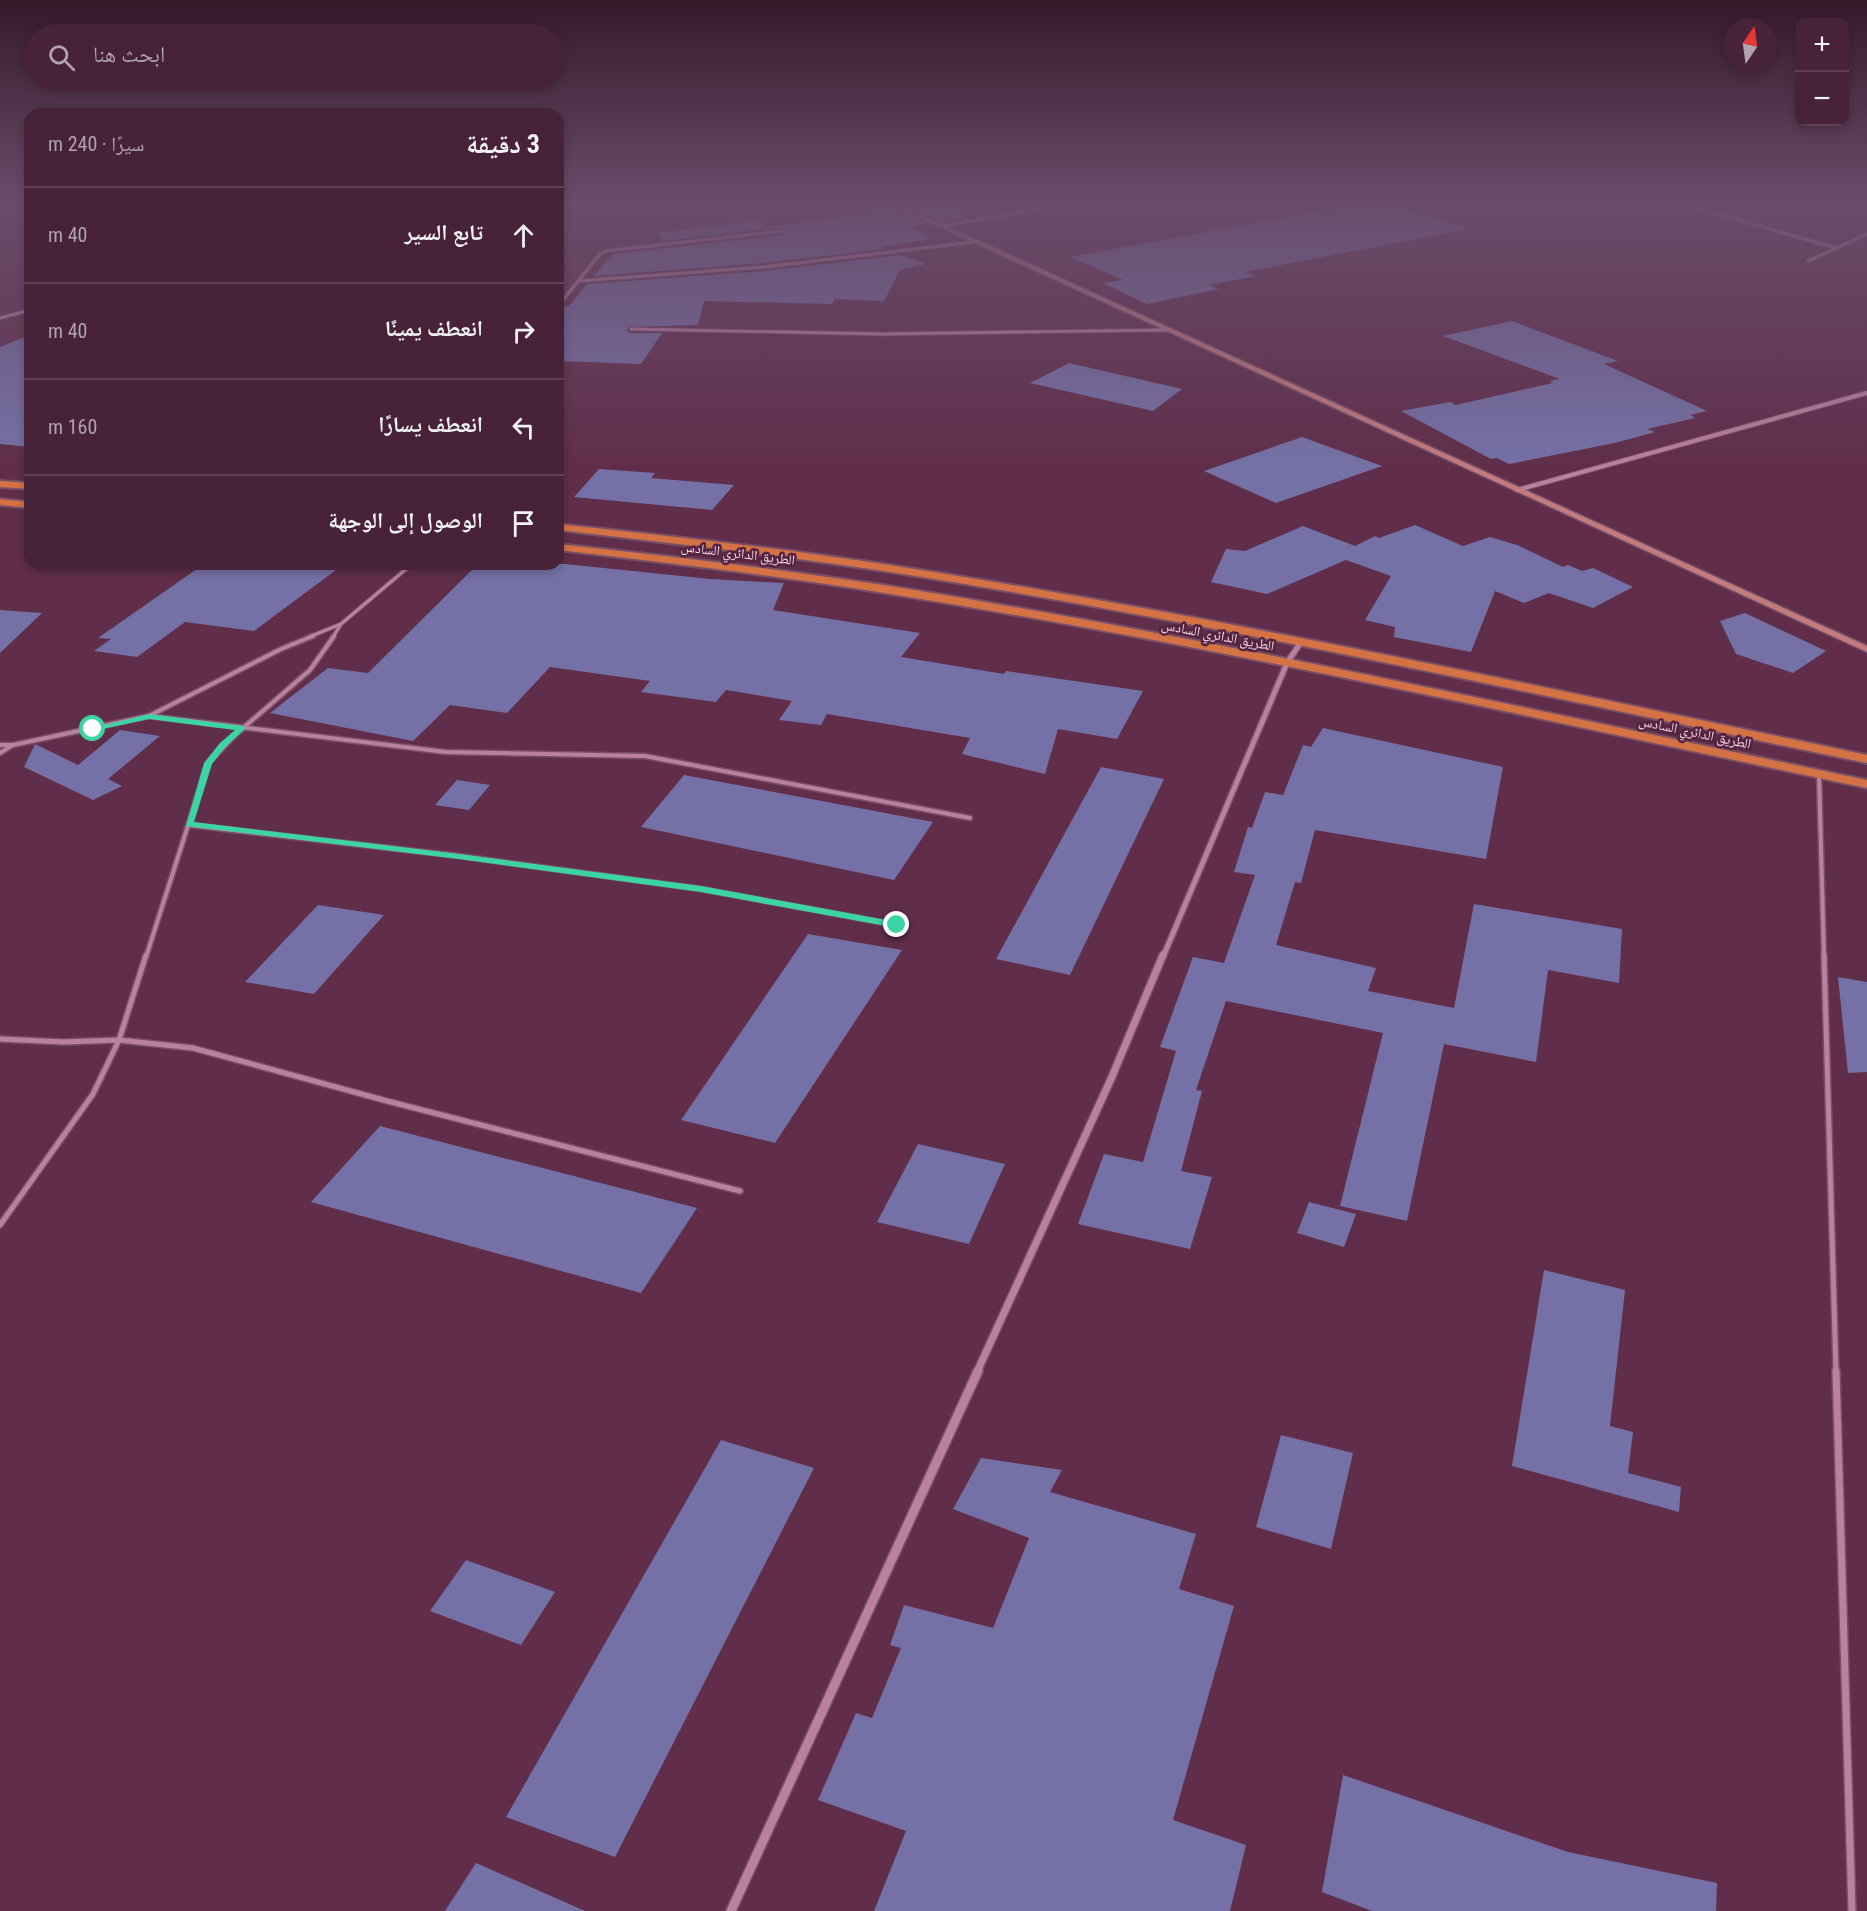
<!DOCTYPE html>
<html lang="ar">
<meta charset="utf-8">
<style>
:root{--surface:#482238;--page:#4f2a40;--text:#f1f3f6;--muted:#b1a4ae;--line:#603f53}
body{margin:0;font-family:"Roboto Condensed","Noto Naskh Arabic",sans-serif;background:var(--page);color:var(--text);direction:rtl}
.controls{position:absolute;right:18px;top:18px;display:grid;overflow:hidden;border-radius:12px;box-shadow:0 3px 9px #0003}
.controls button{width:54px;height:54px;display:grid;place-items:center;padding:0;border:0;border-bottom:2px solid var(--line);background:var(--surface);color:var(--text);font:30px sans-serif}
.compass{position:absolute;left:1723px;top:18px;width:54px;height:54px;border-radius:50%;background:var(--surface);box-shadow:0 3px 9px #0003;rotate:13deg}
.stop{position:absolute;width:18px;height:18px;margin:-14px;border:4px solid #3cd4a3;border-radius:50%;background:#fff}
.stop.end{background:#3cd4a3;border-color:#fff;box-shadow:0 2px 6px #0008}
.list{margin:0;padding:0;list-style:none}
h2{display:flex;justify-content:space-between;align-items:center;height:78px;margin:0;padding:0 24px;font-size:26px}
h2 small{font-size:20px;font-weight:400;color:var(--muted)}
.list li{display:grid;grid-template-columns:39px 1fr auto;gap:18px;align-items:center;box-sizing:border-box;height:96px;padding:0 24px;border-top:2px solid var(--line)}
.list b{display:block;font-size:22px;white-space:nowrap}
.list em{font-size:20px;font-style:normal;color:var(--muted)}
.icon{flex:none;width:33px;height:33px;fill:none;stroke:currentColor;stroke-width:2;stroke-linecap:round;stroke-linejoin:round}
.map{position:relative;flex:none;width:1867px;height:1911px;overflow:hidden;direction:ltr}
.search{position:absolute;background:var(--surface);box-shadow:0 3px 9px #0003;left:24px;top:24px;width:540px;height:66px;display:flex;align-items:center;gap:15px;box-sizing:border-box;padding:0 21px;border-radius:33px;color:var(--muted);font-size:22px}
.panel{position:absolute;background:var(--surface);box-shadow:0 3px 9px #0003;left:24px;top:108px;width:540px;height:462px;border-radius:18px;direction:rtl}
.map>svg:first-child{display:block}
.building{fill:#7571a6}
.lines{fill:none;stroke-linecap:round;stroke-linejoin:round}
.service-far3-casing{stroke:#784e66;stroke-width:5}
.service-far2-casing{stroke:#784e66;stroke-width:7}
.service-far1-casing{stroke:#784e66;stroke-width:8}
.service-casing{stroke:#784e66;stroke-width:10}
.minor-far4-casing{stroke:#784e66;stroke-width:4.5}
.minor-far3-casing{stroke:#784e66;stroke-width:6}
.minor-far2-casing{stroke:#784e66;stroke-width:8}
.minor-far1-casing{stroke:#784e66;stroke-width:10}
.minor-casing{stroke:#784e66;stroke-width:12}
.secondary-casing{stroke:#784e66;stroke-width:3}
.trunk-casing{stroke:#784e66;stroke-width:4}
.service-far3{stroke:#ba819f;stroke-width:3}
.service-far2{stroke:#ba819f;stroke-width:4}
.service-far1{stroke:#ba819f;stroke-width:5}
.service{stroke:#ba819f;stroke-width:7}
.minor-far4{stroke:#ba819f;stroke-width:3}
.minor-far3{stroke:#ba819f;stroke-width:4}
.minor-far2{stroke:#ba819f;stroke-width:5}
.minor-far1{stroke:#ba819f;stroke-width:7}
.minor{stroke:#ba819f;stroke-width:9}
.secondary{fill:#c47b7e;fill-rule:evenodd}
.trunk{fill:#d47246;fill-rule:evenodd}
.route{fill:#3cd4a3}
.labels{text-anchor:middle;stroke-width:5;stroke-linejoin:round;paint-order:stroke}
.far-street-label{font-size:14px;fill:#f4d5e4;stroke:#542440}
</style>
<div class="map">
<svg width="1867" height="1911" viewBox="0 0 1867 1911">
<rect width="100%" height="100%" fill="#602e4a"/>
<!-- building -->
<path class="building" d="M925 201H961L964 218 942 222 897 204Z
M1376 201H1384L1468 229 1245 272 1256 276 1209 285 1219 289 1147 304 1103 283 1123 280 1070 257Z
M882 205 927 224 908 227 931 239 880 247 885 249 764 263 594 276 613 254 782 235 786 231 782 227 663 241 657 233 758 221 766 228 869 213 862 207Z
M900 255 926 264 900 270 884 301 835 299 832 304 704 301 698 325 628 327 627 330 630 333H662L641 364 558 361V310L563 306H569L587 284 764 271Z
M1512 321 1618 361 1604 364 1707 411 1690 415 1695 418 1647 429 1655 432 1615 443 1509 464 1497 458 1491 459 1401 411 1450 402 1456 405 1553 383 1549 381 1560 379 1443 336Z
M30 335V447L0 444V347Z
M1069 363 1182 389 1153 411 1030 383Z
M1302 437 1382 466 1276 503 1204 471Z
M599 469 655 473 651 478 734 485 712 510 574 497Z
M1415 525 1463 546 1490 537 1517 545 1563 567 1568 565 1582 571 1593 568 1633 587 1593 608 1549 593 1524 603 1495 591 1471 652 1394 637 1395 627 1365 620 1391 576 1346 560 1267 594 1211 582 1226 549 1245 551 1303 526 1355 546 1375 536 1379 538Z
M204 564H344L254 631 185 622 137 657 94 651 111 639 98 638Z
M478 564H565L710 579 784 583 773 610 920 633 901 657 1004 674 1006 671 1143 691 1117 739 1058 729 1045 774 962 754 970 738 827 714 821 725 779 720 792 701 726 690 716 702 641 692 650 681 550 667 507 713 450 705 413 741 270 713 328 668 368 673Z
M0 610 42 613 0 653Z
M1745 613 1826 651 1793 673 1736 654 1720 621Z
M1323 728 1503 767 1486 859 1315 830 1301 883 1295 882 1276 945 1376 968 1368 991 1454 1008 1474 904 1622 929 1619 983 1548 970 1536 1062 1444 1044 1407 1221 1340 1206 1383 1033 1226 1001 1196 1090 1202 1091 1181 1171 1212 1177 1190 1249 1078 1224 1104 1154 1143 1162 1176 1051 1160 1047 1193 957 1224 963 1255 875 1234 872 1248 827 1252 828 1265 792 1283 795 1303 745 1311 747Z
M120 730 160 736 108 779 122 786 93 800 24 767 35 744 78 765Z
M1101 767 1164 779 1070 975 996 959Z
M684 775 933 822 894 880 641 827Z
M457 780 490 785 469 810 435 805Z
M318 905 384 915 314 994 245 982Z
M808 934 902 950 775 1143 681 1120Z
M1838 977 1867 982V1072L1848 1073Z
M380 1126 697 1208 641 1293 311 1202Z
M918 1144 1005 1164 969 1244 877 1222Z
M1309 1202 1356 1214 1344 1247 1297 1233Z
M1544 1270 1625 1290 1610 1426 1633 1432 1628 1473 1681 1487 1679 1512 1512 1466Z
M1281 1435 1353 1453 1331 1549 1256 1527Z
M721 1440 814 1468 615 1857 506 1817Z
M981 1458 1062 1470 1050 1492 1196 1534 1179 1589 1234 1606 1173 1820 1246 1845 1230 1911H874L906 1831 818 1800 856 1713 872 1718 901 1648 890 1645 904 1605 993 1628 1029 1538 953 1509Z
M466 1560 555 1592 521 1645 430 1611Z
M1343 1775 1568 1852 1717 1883 1716 1911H1372L1322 1892Z
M476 1863 585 1911H445Z"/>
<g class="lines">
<!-- service-far3 casing -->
<g class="service-far3-casing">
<path id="service-far3" d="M309 637 341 624 412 564
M333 637 341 624"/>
</g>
<!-- service-far2 casing -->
<g class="service-far2-casing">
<path id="service-far2" d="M149 716 446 752 645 756 970 818
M0 745H13L149 716 281 649 313 636
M0 753 11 746
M1819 774 1824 957
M189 825 459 856 701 889 897 925
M146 957 208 763 235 735 310 670 334 636"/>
</g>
<!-- service-far1 casing -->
<g class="service-far1-casing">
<path id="service-far1" d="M1824 955 1836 1372
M0 1039 63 1042 119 1040 193 1048 387 1101 740 1191
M0 1225 93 1094 119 1040 146 955"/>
</g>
<!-- service casing -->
<g class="service-casing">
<path id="service" d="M1836 1371 1852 1911"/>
</g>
<!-- minor-far4 casing -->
<g class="minor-far4-casing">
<path id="minor-far4" d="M1672 201 1836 248
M1861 201 1867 202
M942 226 1088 201
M1808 261 1867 234
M578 281 764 267 975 242
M558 306 600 254 606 251 782 231
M0 318 30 310
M631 329 882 334 1166 330"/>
</g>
<!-- minor-far3 casing -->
<g class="minor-far3-casing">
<path id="minor-far3" d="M1517 490 1867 393"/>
</g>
<!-- minor-far2 casing -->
<g class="minor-far2-casing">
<path id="minor-far2" d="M1163 957 1287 663 1301 642"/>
</g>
<!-- minor-far1 casing -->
<g class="minor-far1-casing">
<path id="minor-far1" d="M977 1372 1111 1079 1163 955"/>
</g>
<!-- minor casing -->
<g class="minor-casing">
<path id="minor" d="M731 1911 978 1371"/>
</g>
<!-- secondary casing -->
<g class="secondary-casing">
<path id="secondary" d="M877 201H884L944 225 1867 646V652L940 227Z"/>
</g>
<!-- trunk casing -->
<g class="trunk-casing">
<path id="trunk" d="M0 481 30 483V489L0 487Z
M0 499 30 502V508L0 505Z
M558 524C669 536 779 548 890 565 1218 616 1542 687 1867 755V763C1542 696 1218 623 890 572 779 555 669 543 558 530Z
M558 544C669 556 779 569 890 586 1218 639 1542 712 1867 780V788C1542 720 1218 646 890 594 780 576 669 563 558 550Z"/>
</g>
<!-- service-far3 -->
<use href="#service-far3" class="service-far3"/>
<!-- service-far2 -->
<use href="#service-far2" class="service-far2"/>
<!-- service-far1 -->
<use href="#service-far1" class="service-far1"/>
<!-- service -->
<use href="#service" class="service"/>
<!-- minor-far4 -->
<use href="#minor-far4" class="minor-far4"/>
<!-- minor-far3 -->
<use href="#minor-far3" class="minor-far3"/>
<!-- minor-far2 -->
<use href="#minor-far2" class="minor-far2"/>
<!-- minor-far1 -->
<use href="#minor-far1" class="minor-far1"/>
<!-- minor -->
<use href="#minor" class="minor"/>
<!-- secondary -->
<use href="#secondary" class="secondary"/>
<!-- trunk -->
<use href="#trunk" class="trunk"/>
</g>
<!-- sky -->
<linearGradient id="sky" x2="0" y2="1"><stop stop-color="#351929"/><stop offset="0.43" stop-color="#694c6b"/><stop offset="1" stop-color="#694c6b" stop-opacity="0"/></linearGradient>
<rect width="1867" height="468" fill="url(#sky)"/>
<!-- route -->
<path class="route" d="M149 714 242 726 246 728 226 746 212 764 194 822 459 854 701 886 897 922 901 925 897 928 701 892 459 859 186 826 204 763 220 743 235 730 149 719 93 731 89 729Z"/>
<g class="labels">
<!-- far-street labels -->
<g class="far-street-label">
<text transform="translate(738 553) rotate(7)" y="5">الطريق الدائري السادس</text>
<text transform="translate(1218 635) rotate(11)" y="5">الطريق الدائري السادس</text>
<text transform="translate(1695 732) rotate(12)" y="5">الطريق الدائري السادس</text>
</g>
</g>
</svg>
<div class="controls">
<button>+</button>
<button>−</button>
</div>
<svg class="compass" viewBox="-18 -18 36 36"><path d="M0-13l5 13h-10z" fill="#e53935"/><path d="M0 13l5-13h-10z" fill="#b1a4ae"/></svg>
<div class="stop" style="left:93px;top:729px"></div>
<div class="stop end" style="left:897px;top:925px"></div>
<div class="search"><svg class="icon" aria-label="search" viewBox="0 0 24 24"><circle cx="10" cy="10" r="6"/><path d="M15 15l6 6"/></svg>ابحث هنا</div>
<section class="panel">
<h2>3 دقيقة<small>سيرًا · 240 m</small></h2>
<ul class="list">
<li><svg class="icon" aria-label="ahead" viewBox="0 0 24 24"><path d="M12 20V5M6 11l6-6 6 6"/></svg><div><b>تابع السير</b></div><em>40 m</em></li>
<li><svg class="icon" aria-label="right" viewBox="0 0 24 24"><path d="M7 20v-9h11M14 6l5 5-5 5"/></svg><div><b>انعطف يمينًا</b></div><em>40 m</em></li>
<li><svg class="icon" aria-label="left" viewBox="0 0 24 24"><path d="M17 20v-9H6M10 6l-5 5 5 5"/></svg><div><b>انعطف يسارًا</b></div><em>160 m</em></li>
<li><svg class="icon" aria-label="arrive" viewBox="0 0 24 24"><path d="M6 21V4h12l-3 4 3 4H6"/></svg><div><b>الوصول إلى الوجهة</b></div></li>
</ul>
</section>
</div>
